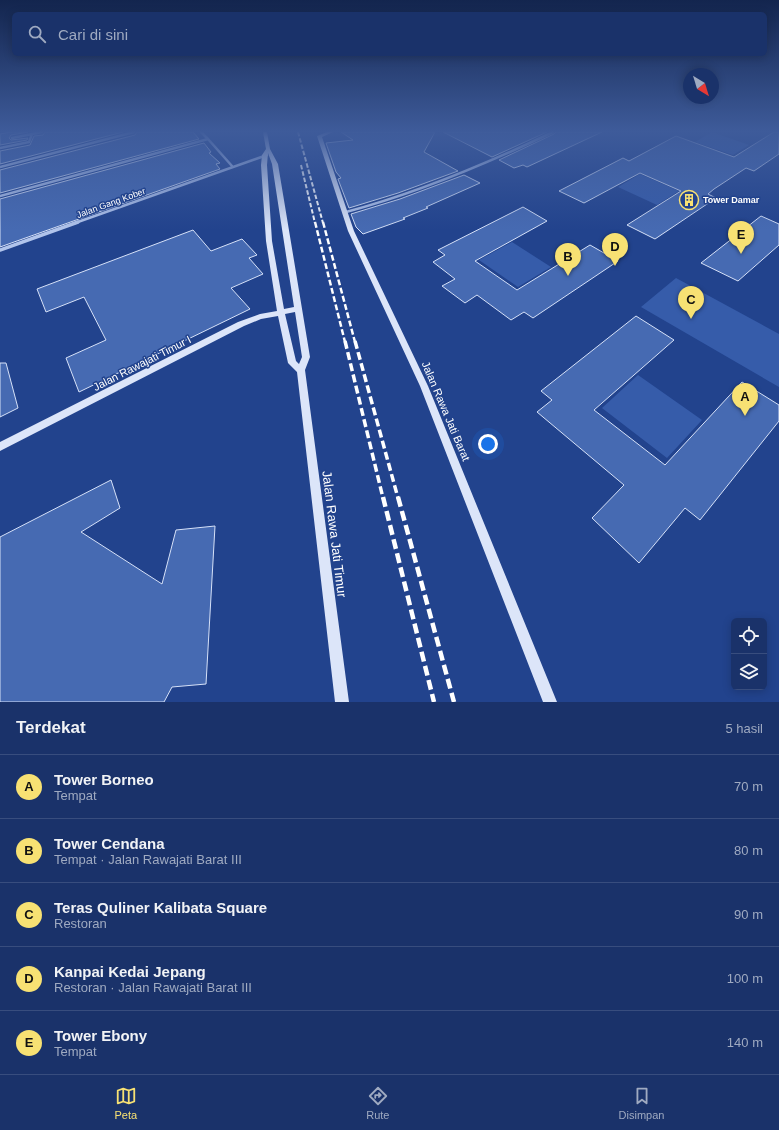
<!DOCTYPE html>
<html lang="id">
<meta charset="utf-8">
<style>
:root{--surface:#1a326a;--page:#273e72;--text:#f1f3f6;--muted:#9faac1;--line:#384d7e;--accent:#f7e173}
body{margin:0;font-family:Helvetica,sans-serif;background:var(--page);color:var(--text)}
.controls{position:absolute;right:12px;bottom:12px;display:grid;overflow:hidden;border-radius:6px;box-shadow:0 2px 10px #0003}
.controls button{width:36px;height:36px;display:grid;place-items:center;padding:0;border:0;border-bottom:1px solid var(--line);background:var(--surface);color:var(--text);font:20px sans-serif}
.compass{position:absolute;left:683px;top:68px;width:36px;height:36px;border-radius:50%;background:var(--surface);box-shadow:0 2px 10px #0003;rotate:142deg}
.you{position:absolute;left:488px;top:444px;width:14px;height:14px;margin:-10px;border:3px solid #fff;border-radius:50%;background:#1a73e8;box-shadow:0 0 0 6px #1a73e833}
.badge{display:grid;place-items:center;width:26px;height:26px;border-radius:50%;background:var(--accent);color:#111;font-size:13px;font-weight:700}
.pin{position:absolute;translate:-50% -33px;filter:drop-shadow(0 1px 2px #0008)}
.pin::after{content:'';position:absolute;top:21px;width:14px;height:12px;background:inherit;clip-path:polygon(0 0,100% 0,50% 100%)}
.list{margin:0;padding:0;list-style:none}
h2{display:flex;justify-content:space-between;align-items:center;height:52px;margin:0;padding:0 16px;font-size:17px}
h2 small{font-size:13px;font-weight:400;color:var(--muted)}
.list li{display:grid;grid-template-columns:26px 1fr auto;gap:12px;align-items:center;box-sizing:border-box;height:64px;padding:0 16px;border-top:1px solid var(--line)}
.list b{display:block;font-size:15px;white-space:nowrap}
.list p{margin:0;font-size:13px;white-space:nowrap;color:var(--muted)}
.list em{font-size:13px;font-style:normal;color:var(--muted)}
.icon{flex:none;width:22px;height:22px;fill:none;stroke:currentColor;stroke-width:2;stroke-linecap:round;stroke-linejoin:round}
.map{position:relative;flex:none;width:779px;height:702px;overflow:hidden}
.search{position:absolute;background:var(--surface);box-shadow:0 2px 10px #0003;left:12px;right:12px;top:12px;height:44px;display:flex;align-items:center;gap:10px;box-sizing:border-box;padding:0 14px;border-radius:6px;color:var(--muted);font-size:15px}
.sheet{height:372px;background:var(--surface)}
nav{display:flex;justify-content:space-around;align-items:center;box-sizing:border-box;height:56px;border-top:1px solid var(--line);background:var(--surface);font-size:11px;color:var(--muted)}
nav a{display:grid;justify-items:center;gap:2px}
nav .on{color:var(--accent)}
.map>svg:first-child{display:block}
.green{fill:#365caa}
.building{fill:#466ab2;stroke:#d6e1f8}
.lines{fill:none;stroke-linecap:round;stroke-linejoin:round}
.street-far1{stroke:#b1c4eb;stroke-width:2.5}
.street{stroke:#b1c4eb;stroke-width:3.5}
.secondary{fill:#dce5f9;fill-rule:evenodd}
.rail-far3{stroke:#fff;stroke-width:2;stroke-dasharray:4.5 2;stroke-linecap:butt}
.rail-far2{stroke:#fff;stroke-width:2.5;stroke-dasharray:6 2.5;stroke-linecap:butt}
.rail-far1{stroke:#fff;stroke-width:3.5;stroke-dasharray:8 3.5;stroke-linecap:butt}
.rail{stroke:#fff;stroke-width:4.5;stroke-dasharray:10 4.5;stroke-linecap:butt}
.labels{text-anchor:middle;stroke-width:3;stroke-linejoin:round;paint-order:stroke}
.far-poi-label{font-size:9px;font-weight:bold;fill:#fff;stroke:#22438d;text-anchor:start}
.far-street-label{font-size:9px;fill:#fff;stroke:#22438d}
.street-label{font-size:11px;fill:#fff;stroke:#22438d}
.near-street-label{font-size:13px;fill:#fff;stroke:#22438d}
</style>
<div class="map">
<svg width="779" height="702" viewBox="0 0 779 702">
<rect width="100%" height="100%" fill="#22438d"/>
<!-- green -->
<path class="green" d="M712 132 749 145 733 155 695 142Z
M640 174 679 191 657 205 618 187Z
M512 242 551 267 518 287 479 260Z
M676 278 779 334V387L641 307Z
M638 375 702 420 667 458 602 408Z"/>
<!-- building -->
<path class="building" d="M11 132H28L11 135 9 138 11 140 28 138 27 140 0 145V134Z
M45 132H123L0 164V151L30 145 34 136 43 135Z
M137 132H193L199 139 0 193V170L135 135Z
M341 132H435L424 152 458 171 398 193 349 208 338 179 341 178 336 172 326 143 353 140Z
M443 132H547L492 157Z
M556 132H602L527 167 523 165 514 168 499 160 554 134Z
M774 132H779V154L754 171 746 168 714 189 708 194 716 198 655 239 627 225 681 191 640 173 584 203 559 191 623 158 629 161 676 136 734 157Z
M204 143 211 152 209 153 220 163 216 164 220 169 0 247V199Z
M464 175 480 183 426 207 428 208 403 218 405 219 363 234 356 227 351 214 400 199Z
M523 207 547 221 475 261 517 290 590 245 618 261 533 318 524 312 511 320 477 295 465 303 442 286 455 279 433 262 445 255 438 250Z
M761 216 779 224V245L738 281 701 263Z
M193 230 211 251 242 239 257 255 249 258 263 274 231 288 250 309 79 392 66 358 106 340 84 297 46 312 37 289Z
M636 316 674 340 594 410 665 465 742 382 779 405V421L700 520 685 508 639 563 592 518 624 485 537 412 552 400 541 391Z
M0 363H6L18 408 0 417Z
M111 480 120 508 81 532 162 584 176 530 215 526 206 684 172 687 164 702H0V537Z"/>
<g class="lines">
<!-- street-far1 -->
<path class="street-far1" d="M201 132 208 139
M12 138 42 132
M0 148 29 142 32 134
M0 167 134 132
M0 196 208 139 232 166
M346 212C418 193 486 164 553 132
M75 223 267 155"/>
<!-- street -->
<path class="street" d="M0 250 78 222"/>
<!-- secondary -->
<path class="secondary" d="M263 132H267L270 149 278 164 310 357 305 370 349 702H335L297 372 288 363 278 316 261 319 244 326 0 451V442L238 322 260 314 277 311 266 241 261 165 262 155 266 149ZM268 153 272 164 294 307 284 309 272 241 267 165ZM295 312 302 357 299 364 296 361 285 314Z
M327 132H333L322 137 354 231 428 386 557 702H543L420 386 348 231 317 136Z"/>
<!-- rail-far3 -->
<path class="rail-far3" d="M298 132 323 223
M301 165 315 223"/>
<!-- rail-far2 -->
<path class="rail-far2" d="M315 222 345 342
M323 222 355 342"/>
<!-- rail-far1 -->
<path class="rail-far1" d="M345 341 383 498
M355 341 398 498"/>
<!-- rail -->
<path class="rail" d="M383 497 434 702
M398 497 454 702"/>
</g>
<!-- sky -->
<linearGradient id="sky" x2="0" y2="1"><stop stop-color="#13254e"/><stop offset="0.57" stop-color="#3e5b9a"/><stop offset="1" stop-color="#3e5b9a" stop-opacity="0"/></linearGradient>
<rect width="779" height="230" fill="url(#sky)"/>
<!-- icons -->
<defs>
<g id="building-ring" transform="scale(1)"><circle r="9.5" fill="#22438d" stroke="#f7e173" stroke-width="1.5"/><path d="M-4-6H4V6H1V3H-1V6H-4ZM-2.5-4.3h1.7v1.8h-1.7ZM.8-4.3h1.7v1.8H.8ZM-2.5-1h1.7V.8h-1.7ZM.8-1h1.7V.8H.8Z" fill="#f7e173"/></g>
</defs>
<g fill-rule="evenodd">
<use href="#building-ring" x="689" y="200"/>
</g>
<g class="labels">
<!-- far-poi labels -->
<g class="far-poi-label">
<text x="703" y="203">Tower Damar</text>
</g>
<!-- far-street labels -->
<g class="far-street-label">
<text transform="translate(111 203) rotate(-20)" y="3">Jalan Gang Kober</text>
</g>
<!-- street labels -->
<g class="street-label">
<text transform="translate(142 363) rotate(-27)" y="4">Jalan Rawajati Timur I</text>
<text transform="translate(446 411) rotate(67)" y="4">Jalan Rawa Jati Barat</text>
</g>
<!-- near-street labels -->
<g class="near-street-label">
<text transform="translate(335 534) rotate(83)" y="5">Jalan Rawa Jati Timur</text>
</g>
</g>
</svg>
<div class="controls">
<button><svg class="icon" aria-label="locate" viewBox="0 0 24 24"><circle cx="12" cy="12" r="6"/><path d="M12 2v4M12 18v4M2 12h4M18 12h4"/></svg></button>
<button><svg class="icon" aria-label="layers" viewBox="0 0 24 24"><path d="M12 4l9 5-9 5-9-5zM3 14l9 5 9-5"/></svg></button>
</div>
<svg class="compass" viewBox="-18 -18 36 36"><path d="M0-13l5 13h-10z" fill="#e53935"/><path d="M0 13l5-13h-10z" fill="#9faac1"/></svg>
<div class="you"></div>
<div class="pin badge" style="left:745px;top:416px">A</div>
<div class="pin badge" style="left:568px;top:276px">B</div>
<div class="pin badge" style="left:691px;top:319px">C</div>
<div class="pin badge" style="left:615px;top:266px">D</div>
<div class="pin badge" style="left:741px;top:254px">E</div>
<div class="search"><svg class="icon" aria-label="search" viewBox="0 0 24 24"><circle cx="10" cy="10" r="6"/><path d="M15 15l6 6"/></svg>Cari di sini</div>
</div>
<section class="sheet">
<h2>Terdekat<small>5 hasil</small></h2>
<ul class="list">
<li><span class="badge">A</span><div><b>Tower Borneo</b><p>Tempat</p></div><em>70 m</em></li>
<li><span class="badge">B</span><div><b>Tower Cendana</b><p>Tempat · Jalan Rawajati Barat III</p></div><em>80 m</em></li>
<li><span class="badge">C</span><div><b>Teras Quliner Kalibata Square</b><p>Restoran</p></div><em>90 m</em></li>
<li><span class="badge">D</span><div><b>Kanpai Kedai Jepang</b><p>Restoran · Jalan Rawajati Barat III</p></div><em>100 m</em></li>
<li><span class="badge">E</span><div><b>Tower Ebony</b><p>Tempat</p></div><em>140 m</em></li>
</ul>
</section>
<nav>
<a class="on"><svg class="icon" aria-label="map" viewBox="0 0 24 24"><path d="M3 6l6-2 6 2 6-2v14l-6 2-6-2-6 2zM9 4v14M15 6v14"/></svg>Peta</a>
<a><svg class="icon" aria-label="directions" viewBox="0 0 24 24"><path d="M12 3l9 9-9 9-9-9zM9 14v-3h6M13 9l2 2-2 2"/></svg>Rute</a>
<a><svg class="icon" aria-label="saved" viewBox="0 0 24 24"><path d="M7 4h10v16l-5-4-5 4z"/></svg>Disimpan</a>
</nav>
